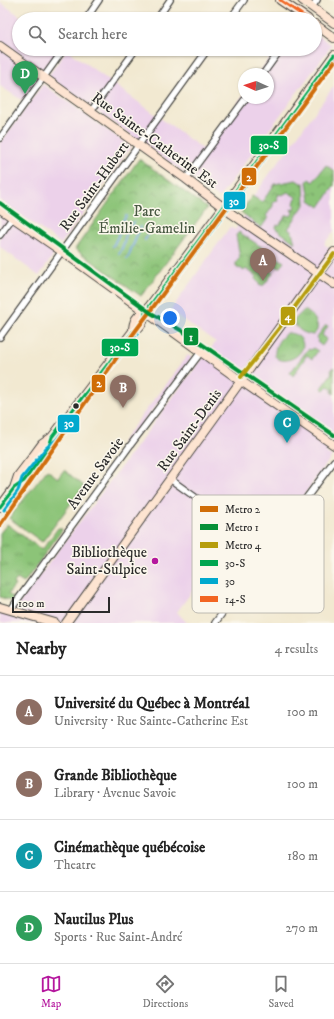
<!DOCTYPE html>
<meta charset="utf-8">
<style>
:root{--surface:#fff;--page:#f2f2f2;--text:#222;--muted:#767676;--line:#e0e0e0;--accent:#b5179e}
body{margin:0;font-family:"IM FELL DW Pica",serif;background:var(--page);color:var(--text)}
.compass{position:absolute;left:238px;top:68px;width:36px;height:36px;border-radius:50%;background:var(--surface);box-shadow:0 1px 3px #0004;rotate:273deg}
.scale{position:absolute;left:12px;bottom:10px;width:98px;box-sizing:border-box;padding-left:4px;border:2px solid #2b2b2b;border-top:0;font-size:11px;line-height:14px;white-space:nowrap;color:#2b2b2b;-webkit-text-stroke:3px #fbf7ec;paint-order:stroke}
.you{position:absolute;left:170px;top:318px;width:14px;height:14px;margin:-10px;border:3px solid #fff;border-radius:50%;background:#1a73e8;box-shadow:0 0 0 6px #1a73e833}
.badge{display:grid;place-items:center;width:26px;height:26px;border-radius:50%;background:var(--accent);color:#fff;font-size:13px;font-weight:700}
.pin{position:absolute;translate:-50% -33px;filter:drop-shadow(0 1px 2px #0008)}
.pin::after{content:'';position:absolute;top:21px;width:14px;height:12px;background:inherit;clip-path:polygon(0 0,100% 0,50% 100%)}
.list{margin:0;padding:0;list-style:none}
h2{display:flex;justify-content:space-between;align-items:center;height:52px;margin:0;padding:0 16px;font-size:17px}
h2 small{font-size:13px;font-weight:400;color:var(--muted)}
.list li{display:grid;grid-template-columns:26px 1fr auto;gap:12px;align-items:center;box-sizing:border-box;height:72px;padding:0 16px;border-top:1px solid var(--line)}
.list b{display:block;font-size:15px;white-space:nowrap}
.list p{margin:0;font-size:13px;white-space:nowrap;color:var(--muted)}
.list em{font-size:13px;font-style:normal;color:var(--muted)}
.icon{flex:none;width:22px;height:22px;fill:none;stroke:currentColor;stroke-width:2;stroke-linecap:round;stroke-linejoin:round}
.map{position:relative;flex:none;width:334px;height:623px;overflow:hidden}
.search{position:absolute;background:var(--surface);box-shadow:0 1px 3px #0004;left:12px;right:12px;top:12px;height:44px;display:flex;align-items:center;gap:10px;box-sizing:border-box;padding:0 14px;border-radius:22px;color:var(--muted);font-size:15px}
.sheet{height:340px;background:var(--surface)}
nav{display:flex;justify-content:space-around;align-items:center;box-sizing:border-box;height:56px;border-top:1px solid var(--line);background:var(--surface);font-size:11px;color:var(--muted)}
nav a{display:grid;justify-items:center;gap:2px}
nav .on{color:var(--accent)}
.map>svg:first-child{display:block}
.built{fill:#ecd1ea}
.grass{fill:url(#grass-tufts);stroke:#5c7852}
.park{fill:url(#park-crowns);stroke:#5c7852}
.garden{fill:#8cc478;stroke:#5c7852}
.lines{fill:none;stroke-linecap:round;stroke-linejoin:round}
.stream{stroke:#75a5df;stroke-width:2}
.street-casing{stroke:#494844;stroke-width:8}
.secondary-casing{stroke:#494844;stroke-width:10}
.street{stroke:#fff;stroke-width:5.5}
.secondary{stroke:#fde4d1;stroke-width:8}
.bus-1-casing{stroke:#fbf7ec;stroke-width:6}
.bus-2-casing{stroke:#fbf7ec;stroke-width:6}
.bus-3-casing{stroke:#fbf7ec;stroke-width:6}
.bus-1{stroke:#00a651;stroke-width:3}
.bus-2{stroke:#00a9ce;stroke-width:3}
.bus-3{stroke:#f26522;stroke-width:3}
.metro-1-casing{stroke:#fbf7ec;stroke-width:7}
.metro-2-casing{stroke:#fbf7ec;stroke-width:7}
.metro-3-casing{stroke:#fbf7ec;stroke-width:7}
.metro-1{stroke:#d06d07;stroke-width:4}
.metro-2{stroke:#069037;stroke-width:4}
.metro-3{stroke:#b69d0d;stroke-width:4}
.bus-dot{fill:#2b2b2b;stroke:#fbf7ec;stroke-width:1.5}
.poi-dot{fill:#b5179e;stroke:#fbf7ec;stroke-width:1.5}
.labels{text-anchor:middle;stroke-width:3;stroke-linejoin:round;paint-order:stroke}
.street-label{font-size:15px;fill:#2b2b2b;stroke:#fbf7ec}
.park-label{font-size:15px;fill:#485942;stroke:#fbf7ec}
.poi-label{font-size:15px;fill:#2b2b2b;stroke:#fbf7ec;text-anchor:end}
.key{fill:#fbf7ec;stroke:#bdbab2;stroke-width:1}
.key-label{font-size:11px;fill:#2b2b2b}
.line-badge{stroke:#fbf7ec;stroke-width:1.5}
.badge-label{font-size:11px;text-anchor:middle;font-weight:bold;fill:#fff}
</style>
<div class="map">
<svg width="334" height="623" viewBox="0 0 334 623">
<defs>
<pattern id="grass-tufts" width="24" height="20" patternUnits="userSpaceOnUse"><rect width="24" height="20" fill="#8cc478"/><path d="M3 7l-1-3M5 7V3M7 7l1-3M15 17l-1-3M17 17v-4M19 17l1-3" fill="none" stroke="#739f63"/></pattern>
<pattern id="park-crowns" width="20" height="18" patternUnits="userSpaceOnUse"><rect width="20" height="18" fill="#8cc478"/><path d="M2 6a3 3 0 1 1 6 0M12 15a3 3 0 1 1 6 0" fill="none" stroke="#739f63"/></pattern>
</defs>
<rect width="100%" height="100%" fill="#fbf7ec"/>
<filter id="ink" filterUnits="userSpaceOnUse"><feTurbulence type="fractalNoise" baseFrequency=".025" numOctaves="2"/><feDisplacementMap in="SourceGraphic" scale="8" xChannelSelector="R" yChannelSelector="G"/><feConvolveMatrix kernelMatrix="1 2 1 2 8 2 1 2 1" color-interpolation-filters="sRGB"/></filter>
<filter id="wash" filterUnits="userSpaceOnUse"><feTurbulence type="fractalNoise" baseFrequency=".012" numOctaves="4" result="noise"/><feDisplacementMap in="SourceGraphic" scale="16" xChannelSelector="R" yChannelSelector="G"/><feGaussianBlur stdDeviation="0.9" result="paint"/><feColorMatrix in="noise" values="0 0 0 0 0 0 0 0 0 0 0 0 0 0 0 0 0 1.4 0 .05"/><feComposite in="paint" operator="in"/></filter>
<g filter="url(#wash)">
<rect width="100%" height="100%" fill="#f2e9d1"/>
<!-- built -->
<path class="built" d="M0 2 24 19H19V49H61L23 101 0 86Z
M315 33 332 45 219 198 48 76 67 50 204 150 244 94V98H268V74H258L276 49H315Z
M43 84 131 147 61 244 0 200V144Z
M334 86V231L324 244 334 251V443L326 453 332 456 235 591 206 572 177 612 187 623H0V611L11 614 185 381 216 342 170 311 230 227 235 230 247 212 244 209Z
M0 214 55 253 39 276 0 247Z
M188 355 192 358 125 446 121 443Z"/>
<!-- grass -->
<path class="grass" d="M304 310C312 313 324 327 313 335 306 334 298 331 294 323L295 319Z
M326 325 328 326 322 335 327 339 322 346 317 342 318 340 316 338Z
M287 333C292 333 295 334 299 337 313 350 285 369 275 356 274 347 279 338 287 333Z
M313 348 318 351 312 359 307 355 293 376 290 373 308 349 311 350Z
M7 524 42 550 58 528H61L62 530 24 583 17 579 13 584 15 585 8 594 14 598 11 601 0 597V533Z"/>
<!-- park -->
<path class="park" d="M139 159 207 208 141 296 75 249Z
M326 165 334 171V186L320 207 310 200 307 182 309 179 313 182Z
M296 180 301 183H304L305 205H304L288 229 292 232 295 243 275 228 277 225H279L287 215 291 216 293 213 291 209 293 210 295 206 294 204 296 197 288 192 282 195 279 194 277 198 278 200 274 201 273 203V206L266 216 268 218 261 228 241 212 252 196 262 202 275 184Z
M239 232 284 262 279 268 273 264 270 271 273 273 264 285 261 286 259 285V283L255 279 256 276 246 269 244 271 240 268 239 269 236 267V263L240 257 236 235Z
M334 367V394L331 392 333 389 328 386 324 390 321 388 332 373 331 371Z"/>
<!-- garden -->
<path class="garden" d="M47 470 58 478 64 470 84 486 42 542 9 518Z"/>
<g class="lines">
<!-- stream -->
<path class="stream" d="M145 240 149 233
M113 246 118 236 119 232 123 225V221L126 216
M119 254C122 249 125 240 126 234 128 230 131 225 134 222
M127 259 130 253 131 249 135 241 136 237 141 227"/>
</g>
</g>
<g filter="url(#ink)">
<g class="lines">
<!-- street casing -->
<g class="street-casing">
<path id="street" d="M312 7 317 0
M86 19 99 0
M157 19 170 0
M230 19 244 0
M263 74 281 49
M91 111 136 49
M0 138 64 49
M186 179 246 98
M0 235 13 217
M0 337 208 49
M170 479 270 551
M11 610 16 602 129 447 201 352
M215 623 260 562 264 559 307 497 334 461"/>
</g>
<!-- secondary casing -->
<g class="secondary-casing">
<path id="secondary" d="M280 0 308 19
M302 0 334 23
M315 24 334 38
M0 46 186 179 232 214 334 284
M0 209 67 255 241 381 334 445
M133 331C133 322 137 315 145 312L228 201 334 55
M14 488 18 476 31 459 42 444 52 437
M0 507 14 488 24 481 48 449 52 437 133 331C141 328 145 320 145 312
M0 607 55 623
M66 623 334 252"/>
</g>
<!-- street -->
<use href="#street" class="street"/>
<!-- secondary -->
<use href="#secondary" class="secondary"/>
<!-- bus-1 casing -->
<g class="bus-1-casing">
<path id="bus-1" d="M0 507 14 488 24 481 48 449 52 437 133 331C141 327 144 321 145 312L228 201 334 55"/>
</g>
<!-- bus-2 casing -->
<g class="bus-2-casing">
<path id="bus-2" d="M4 510 18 491 22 478 46 448 56 440 137 334C141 322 138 323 149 315L232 204 334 64"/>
</g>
<!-- bus-3 casing -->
<g class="bus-3-casing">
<path id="bus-3" d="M280 0 308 19"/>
</g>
<!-- bus-1 -->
<use href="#bus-1" class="bus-1"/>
<!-- bus-2 -->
<use href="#bus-2" class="bus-2"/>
<!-- bus-3 -->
<use href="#bus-3" class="bus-3"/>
<!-- metro-1 casing -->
<g class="metro-1-casing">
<path id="metro-1" d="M0 525 131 337 334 62"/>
</g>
<!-- metro-2 casing -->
<g class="metro-2-casing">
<path id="metro-2" d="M0 203 151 313 184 332 334 435"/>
</g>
<!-- metro-3 casing -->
<g class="metro-3-casing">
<path id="metro-3" d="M241 377 280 327 334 254"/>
</g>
<!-- metro-1 -->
<use href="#metro-1" class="metro-1"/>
<!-- metro-2 -->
<use href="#metro-2" class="metro-2"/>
<!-- metro-3 -->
<use href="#metro-3" class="metro-3"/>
</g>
</g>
<!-- markers -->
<circle class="bus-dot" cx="76" cy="406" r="3.5"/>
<circle class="poi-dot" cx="155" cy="561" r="4"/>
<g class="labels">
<!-- street labels -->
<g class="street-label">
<text transform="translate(155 140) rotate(36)" y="5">Rue Sainte-Catherine Est</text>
<text transform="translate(94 186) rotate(-54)" y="5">Rue Saint-Hubert</text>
<text transform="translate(189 430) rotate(-54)" y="5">Rue Saint-Denis</text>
<text transform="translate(95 473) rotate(-54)" y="5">Avenue Savoie</text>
</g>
<!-- park labels -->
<g class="park-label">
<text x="147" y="216">Parc<tspan x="147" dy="17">Émilie-Gamelin</tspan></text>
</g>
<!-- poi labels -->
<g class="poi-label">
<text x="147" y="557">Bibliothèque<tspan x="147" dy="17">Saint-Sulpice</tspan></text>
</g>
</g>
<!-- legend -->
<rect x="192" y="495" width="132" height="118" rx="6" class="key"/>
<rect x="200" y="506" width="18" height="6" fill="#d06d07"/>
<rect x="200" y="524" width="18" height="6" fill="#069037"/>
<rect x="200" y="542" width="18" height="6" fill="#b69d0d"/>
<rect x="200" y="560" width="18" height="6" fill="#00a651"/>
<rect x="200" y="578" width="18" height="6" fill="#00a9ce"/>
<rect x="200" y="596" width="18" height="6" fill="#f26522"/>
<g class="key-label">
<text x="225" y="513">Metro 2</text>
<text x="225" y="531">Metro 1</text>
<text x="225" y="549">Metro 4</text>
<text x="225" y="567">30-S</text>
<text x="225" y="585">30</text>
<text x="225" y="603">14-S</text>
</g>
<g class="line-badge">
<rect x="250" y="135" width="38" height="20" rx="4" fill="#00a651"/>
<rect x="241" y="167" width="16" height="19" rx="4" fill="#d06d07"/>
<rect x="223" y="191" width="23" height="19" rx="4" fill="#00a9ce"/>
<rect x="280" y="306" width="16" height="20" rx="4" fill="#b69d0d"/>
<rect x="183" y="327" width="16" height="19" rx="4" fill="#069037"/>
<rect x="101" y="338" width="38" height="19" rx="4" fill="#00a651"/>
<rect x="91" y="374" width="15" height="19" rx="4" fill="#d06d07"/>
<rect x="57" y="414" width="23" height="19" rx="4" fill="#00a9ce"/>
</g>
<g class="badge-label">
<text x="269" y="149">30-S</text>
<text x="249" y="181">2</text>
<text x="234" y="205">30</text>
<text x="288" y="320">4</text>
<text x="191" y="341">1</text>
<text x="120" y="351">30-S</text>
<text x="99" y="387">2</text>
<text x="69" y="427">30</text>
</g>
</svg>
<svg class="compass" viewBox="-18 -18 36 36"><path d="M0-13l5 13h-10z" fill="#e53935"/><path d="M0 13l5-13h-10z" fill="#767676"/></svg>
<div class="scale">100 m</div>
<div class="you"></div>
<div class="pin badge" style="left:263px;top:281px;background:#8d6e63">A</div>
<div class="pin badge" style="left:123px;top:408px;background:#8d6e63">B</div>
<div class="pin badge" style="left:287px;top:443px;background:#0f9aa8">C</div>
<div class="pin badge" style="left:25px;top:94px;background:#2e9e5b">D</div>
<div class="search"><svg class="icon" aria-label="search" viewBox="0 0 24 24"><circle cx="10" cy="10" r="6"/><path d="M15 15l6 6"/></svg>Search here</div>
</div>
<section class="sheet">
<h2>Nearby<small>4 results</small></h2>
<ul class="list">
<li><span class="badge" style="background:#8d6e63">A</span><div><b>Université du Québec à Montréal</b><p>University · Rue Sainte-Catherine Est</p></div><em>100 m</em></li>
<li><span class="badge" style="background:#8d6e63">B</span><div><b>Grande Bibliothèque</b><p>Library · Avenue Savoie</p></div><em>100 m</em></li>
<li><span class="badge" style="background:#0f9aa8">C</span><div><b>Cinémathèque québécoise</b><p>Theatre</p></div><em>180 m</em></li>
<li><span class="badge" style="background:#2e9e5b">D</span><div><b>Nautilus Plus</b><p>Sports · Rue Saint-André</p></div><em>270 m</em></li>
</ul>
</section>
<nav>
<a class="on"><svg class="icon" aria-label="map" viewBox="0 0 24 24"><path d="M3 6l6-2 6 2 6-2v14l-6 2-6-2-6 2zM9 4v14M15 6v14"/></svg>Map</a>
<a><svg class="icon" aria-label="directions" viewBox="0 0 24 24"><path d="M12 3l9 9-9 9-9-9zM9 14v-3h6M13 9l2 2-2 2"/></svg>Directions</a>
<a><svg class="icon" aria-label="saved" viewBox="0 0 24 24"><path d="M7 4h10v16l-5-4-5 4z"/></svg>Saved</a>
</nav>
